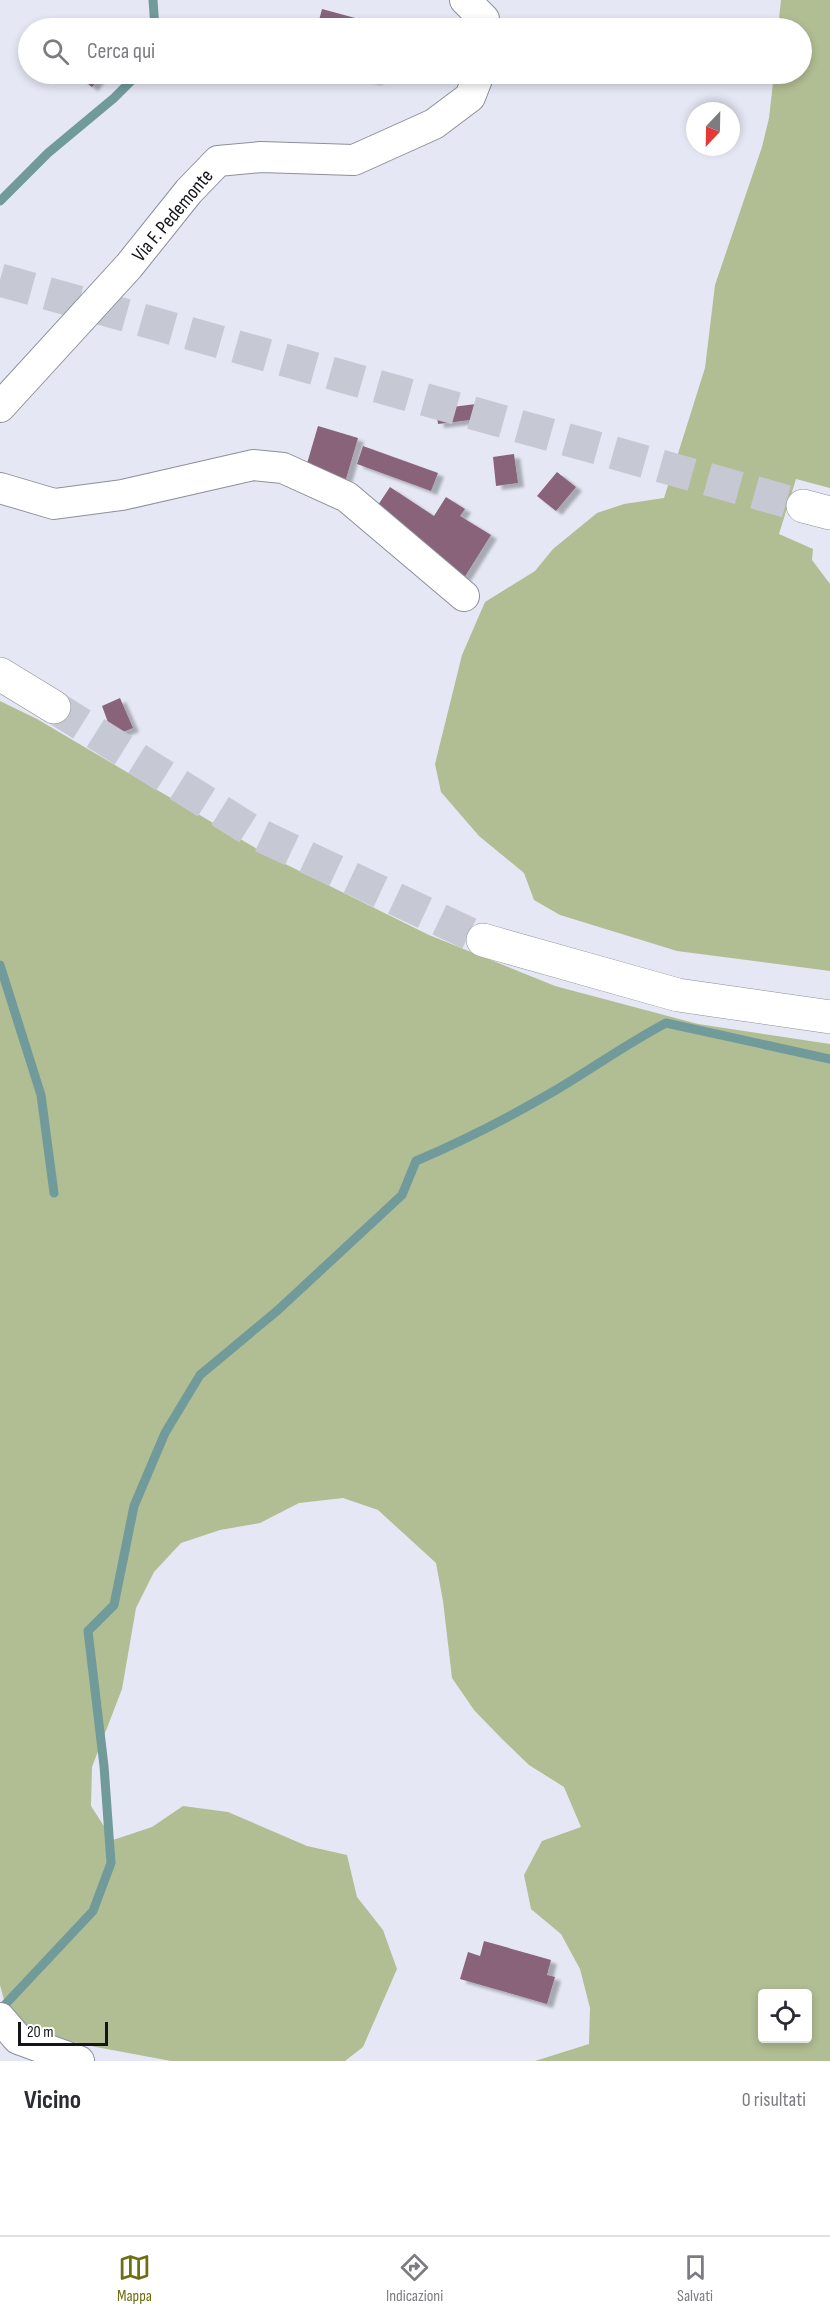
<!DOCTYPE html>
<html lang="it">
<style>
:root{--surface:#fff;--page:#f2f2f3;--text:#2b2b33;--muted:#7c7c81;--line:#e1e1e2;--accent:#6e6f11}
body{margin:0;font-family:"Sofia Sans Condensed",sans-serif;background:var(--page);color:var(--text)}
.controls{position:absolute;right:18px;bottom:18px;display:grid;overflow:hidden;border-radius:6px;box-shadow:0 3px 9px #0003}
.controls button{width:54px;height:54px;display:grid;place-items:center;padding:0;border:0;border-bottom:2px solid var(--line);background:var(--surface);color:var(--text);font:30px sans-serif}
.compass{position:absolute;left:686px;top:102px;width:54px;height:54px;border-radius:50%;background:var(--surface);box-shadow:0 3px 9px #0003;rotate:202deg}
.scale{position:absolute;left:18px;bottom:15px;width:90px;box-sizing:border-box;padding-left:6px;border:3px solid #141519;border-top:0;font-size:16px;line-height:21px;white-space:nowrap;color:#141519;-webkit-text-stroke:4px #fff;paint-order:stroke}
.list{margin:0;padding:0;list-style:none}
h2{display:flex;justify-content:space-between;align-items:center;height:78px;margin:0;padding:0 24px;font-size:26px}
h2 small{font-size:20px;font-weight:400;color:var(--muted)}
.icon{flex:none;width:33px;height:33px;fill:none;stroke:currentColor;stroke-width:2;stroke-linecap:round;stroke-linejoin:round}
.map{position:relative;flex:none;width:830px;height:2061px;overflow:hidden}
.search{position:absolute;background:var(--surface);box-shadow:0 3px 9px #0003;left:18px;right:18px;top:18px;height:66px;display:flex;align-items:center;gap:15px;box-sizing:border-box;padding:0 21px;border-radius:33px;color:var(--muted);font-size:22px}
.sheet{height:174px;background:var(--surface)}
nav{display:flex;justify-content:space-around;align-items:center;box-sizing:border-box;height:84px;border-top:2px solid var(--line);background:var(--surface);font-size:16px;color:var(--muted)}
nav a{display:grid;justify-items:center;gap:3px}
nav .on{color:var(--accent)}
.map>svg:first-child{display:block}
.forest{fill:#b1bd93;fill-rule:evenodd}
.lines{fill:none;stroke-linecap:round;stroke-linejoin:round}
.stream{stroke:#719a9b;stroke-width:9}
.building{fill:#89637a;filter:url(#shadow)}
.highway-tunnel{stroke:#c6c8d3;stroke-width:33;stroke-dasharray:33 16;stroke-linecap:butt}
.street-casing{stroke:#8d8f9a;stroke-width:32}
.highway-casing{stroke:#8d8f9a;stroke-width:34}
.street{stroke:#fff;stroke-width:30}
.highway{stroke:#fff;stroke-width:33}
.labels{text-anchor:middle;stroke-width:4.5;stroke-linejoin:round;paint-order:stroke}
.street-label{font-size:20px;fill:#141519;stroke:#fff}
</style>
<div class="map">
<svg width="830" height="2061" viewBox="0 0 830 2061">
<defs>
<filter id="shadow"><feDropShadow dx="6" dy="4" stdDeviation="1.5" flood-color="#0004"/></filter>
</defs>
<rect width="100%" height="100%" fill="#e5e8f4"/>
<!-- forest -->
<path class="forest" d="M781 0H830V488L796 479 779 534 813 549 812 560 830 584V971L677 951 560 915 534 900 524 873 479 836 441 792 435 764 462 655 485 602 535 571 553 549 597 513 624 504 664 498 705 368 715 285 762 147 769 118 774 74H802V28H778Z
M0 701 37 719 269 856 429 935 555 986 698 1024 830 1044V2061H535L589 2044 590 2008 580 1969 561 1934 531 1909 524 1875 542 1841 581 1827 564 1787 529 1765 502 1739 474 1710 452 1678 443 1601 436 1563 378 1510 343 1498 299 1503 260 1523 220 1530 181 1543 154 1572 136 1608 122 1689 92 1767 91 1806 113 1840 152 1827 183 1806 228 1812 307 1846 347 1855 357 1897 383 1930 397 1969 363 2047 345 2061H171L96 2047 31 2032 4 2000 0 1985ZM762 1994H808V2038H762Z"/>
<g class="lines">
<!-- stream -->
<path class="stream" d="M153 0 155 28
M0 201 48 153 114 98 138 74
M0 965 41 1095 54 1193
M0 2010 93 1911 111 1863 104 1766 88 1631 114 1605 134 1506 165 1433 200 1375 278 1310 402 1195 416 1161C465 1140 510 1117 556 1090 593 1068 628 1043 666 1023L830 1059"/>
</g>
<!-- building -->
<path class="building" d="M322 9 392 28H317Z
M75 74H102L92 87Z
M349 74H378L376 81Z
M476 404 478 419 438 424 436 409Z
M318 426 358 438 346 479 306 467Z
M363 446 438 473 431 491 357 464Z
M514 454 518 483 496 486 493 457Z
M557 472 576 487 556 511 537 496Z
M390 487 434 516 446 497 465 509 460 516 491 535 464 578 376 508Z
M120 698 133 728 113 736 102 706Z
M484 1941 551 1960 547 1975 555 1977 547 2004 460 1979 468 1952 480 1956Z"/>
<g class="lines">
<!-- highway-tunnel -->
<path class="highway-tunnel" d="M0 280 803 506
M54 707 255 833 483 940"/>
<!-- street casing -->
<g class="street-casing">
<path id="street" d="M465 0 484 19 485 28
M0 407 129 266 189 191 218 161 261 157 354 160 434 124 470 97 479 74
M0 488 54 504 122 495 253 465 283 468 347 497 464 596
M0 2018 18 2039 79 2061"/>
</g>
<!-- highway casing -->
<g class="highway-casing">
<path id="highway" d="M803 506 830 513
M0 674 54 707
M483 940 678 995 830 1017"/>
</g>
<!-- street -->
<use href="#street" class="street"/>
<!-- highway -->
<use href="#highway" class="highway"/>
</g>
<g class="labels">
<!-- street labels -->
<g class="street-label">
<text transform="translate(172 215) rotate(-50)" y="7">Via F. Pedemonte</text>
</g>
</g>
</svg>
<div class="controls">
<button><svg class="icon" aria-label="locate" viewBox="0 0 24 24"><circle cx="12" cy="12" r="6"/><path d="M12 2v4M12 18v4M2 12h4M18 12h4"/></svg></button>
</div>
<svg class="compass" viewBox="-18 -18 36 36"><path d="M0-13l5 13h-10z" fill="#e53935"/><path d="M0 13l5-13h-10z" fill="#7c7c81"/></svg>
<div class="scale">20 m</div>
<div class="search"><svg class="icon" aria-label="search" viewBox="0 0 24 24"><circle cx="10" cy="10" r="6"/><path d="M15 15l6 6"/></svg>Cerca qui</div>
</div>
<section class="sheet">
<h2>Vicino<small>0 risultati</small></h2>
<ul class="list">
</ul>
</section>
<nav>
<a class="on"><svg class="icon" aria-label="map" viewBox="0 0 24 24"><path d="M3 6l6-2 6 2 6-2v14l-6 2-6-2-6 2zM9 4v14M15 6v14"/></svg>Mappa</a>
<a><svg class="icon" aria-label="directions" viewBox="0 0 24 24"><path d="M12 3l9 9-9 9-9-9zM9 14v-3h6M13 9l2 2-2 2"/></svg>Indicazioni</a>
<a><svg class="icon" aria-label="saved" viewBox="0 0 24 24"><path d="M7 4h10v16l-5-4-5 4z"/></svg>Salvati</a>
</nav>
